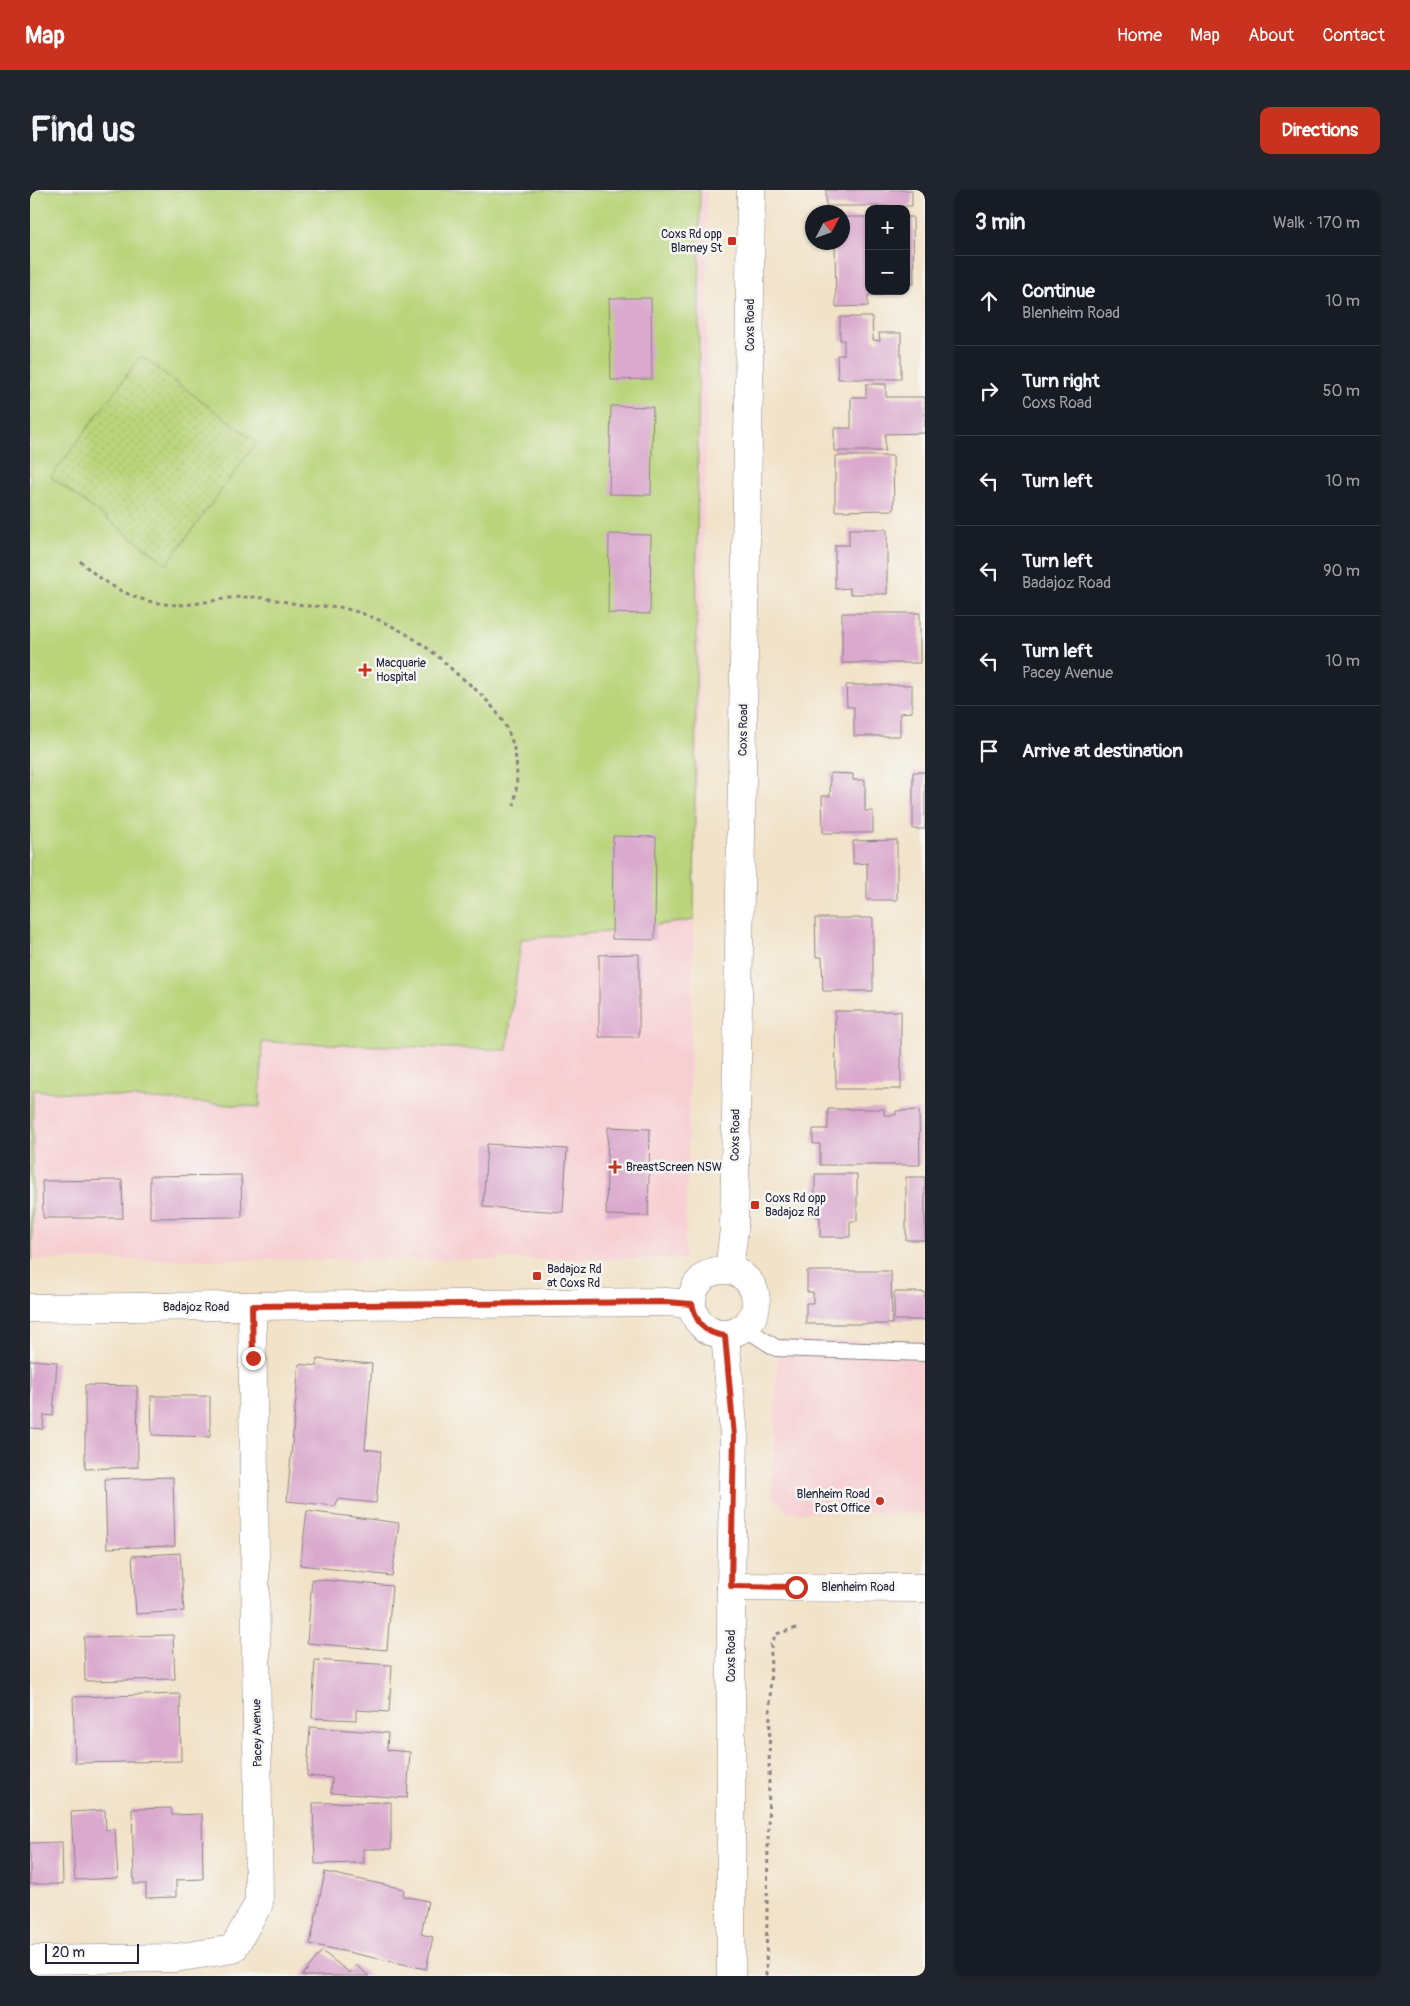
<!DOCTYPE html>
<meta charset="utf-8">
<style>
:root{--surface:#171b24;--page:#20242c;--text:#f1f3f6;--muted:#9ea1a6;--line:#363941;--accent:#c8321e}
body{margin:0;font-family:Pangolin,sans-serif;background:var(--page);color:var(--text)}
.controls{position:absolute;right:15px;top:15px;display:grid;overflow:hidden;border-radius:10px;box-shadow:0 1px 4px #0004}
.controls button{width:45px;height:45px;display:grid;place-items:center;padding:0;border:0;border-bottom:1px solid var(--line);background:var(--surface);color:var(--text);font:25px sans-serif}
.compass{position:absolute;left:775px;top:15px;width:45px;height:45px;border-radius:50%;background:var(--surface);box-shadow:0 1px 4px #0004;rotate:49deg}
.scale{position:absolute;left:15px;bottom:12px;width:94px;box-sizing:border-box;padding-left:5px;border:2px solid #22223b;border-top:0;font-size:14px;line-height:18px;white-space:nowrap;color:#22223b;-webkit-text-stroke:4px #f6f6f2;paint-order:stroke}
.stop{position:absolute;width:15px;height:15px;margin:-11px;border:4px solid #c8321e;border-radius:50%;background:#fff}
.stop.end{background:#c8321e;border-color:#fff;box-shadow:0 1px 5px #0008}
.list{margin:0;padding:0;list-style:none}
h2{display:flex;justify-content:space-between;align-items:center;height:65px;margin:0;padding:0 20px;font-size:21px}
h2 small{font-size:16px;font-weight:400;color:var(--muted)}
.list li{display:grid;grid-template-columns:32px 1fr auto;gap:15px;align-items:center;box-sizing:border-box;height:90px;padding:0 20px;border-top:1px solid var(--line)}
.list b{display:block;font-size:19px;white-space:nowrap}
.list p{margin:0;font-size:16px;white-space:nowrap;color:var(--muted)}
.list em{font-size:16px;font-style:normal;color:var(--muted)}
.icon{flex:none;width:28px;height:28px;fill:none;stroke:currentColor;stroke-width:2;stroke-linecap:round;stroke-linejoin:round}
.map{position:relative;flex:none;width:895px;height:1786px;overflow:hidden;border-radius:10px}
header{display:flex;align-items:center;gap:30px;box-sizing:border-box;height:70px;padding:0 25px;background:var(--accent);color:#fff}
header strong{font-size:24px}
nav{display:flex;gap:28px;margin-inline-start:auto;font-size:18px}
.intro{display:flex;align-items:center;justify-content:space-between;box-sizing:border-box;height:120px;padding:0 30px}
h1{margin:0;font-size:35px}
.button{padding:12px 22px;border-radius:10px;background:var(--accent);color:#fff;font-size:18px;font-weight:700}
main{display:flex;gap:30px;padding:0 30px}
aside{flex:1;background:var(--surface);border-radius:10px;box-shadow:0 1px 4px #0004}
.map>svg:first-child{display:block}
.built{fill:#f7cfd3}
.grass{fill:#bad47a;stroke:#6e7b5a}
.park{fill:url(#park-dots);stroke:#6e7b5a}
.building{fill:#daa9cd}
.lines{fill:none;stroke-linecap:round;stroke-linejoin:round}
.service-casing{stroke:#8a8282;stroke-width:18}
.minor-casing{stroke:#8a8282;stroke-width:29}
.tertiary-casing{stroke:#8a8282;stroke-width:29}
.path{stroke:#8a8282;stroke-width:3;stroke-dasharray:4 4;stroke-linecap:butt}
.service{stroke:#fff;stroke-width:16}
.minor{stroke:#fff;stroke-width:28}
.tertiary{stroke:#fff;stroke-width:28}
.route{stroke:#c8321e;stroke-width:6}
.poi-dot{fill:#c8321e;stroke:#f6f6f2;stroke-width:2}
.labels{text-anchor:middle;stroke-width:5;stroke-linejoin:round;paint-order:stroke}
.poi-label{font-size:12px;fill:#22223b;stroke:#f6f6f2;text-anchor:start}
.street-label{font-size:12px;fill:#22223b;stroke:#f6f6f2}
</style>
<header>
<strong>Map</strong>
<nav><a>Home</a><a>Map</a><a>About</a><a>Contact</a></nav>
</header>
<div class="intro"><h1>Find us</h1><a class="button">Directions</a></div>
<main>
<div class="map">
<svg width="895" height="1786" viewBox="0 0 895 1786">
<defs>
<pattern id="park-dots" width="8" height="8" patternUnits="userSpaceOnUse" patternTransform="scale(1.25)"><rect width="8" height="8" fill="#bad47a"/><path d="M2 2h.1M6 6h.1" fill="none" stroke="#a0b66a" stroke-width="1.8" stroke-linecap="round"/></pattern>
</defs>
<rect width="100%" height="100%" fill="#f6f6f2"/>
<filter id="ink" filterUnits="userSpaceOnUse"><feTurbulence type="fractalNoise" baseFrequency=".02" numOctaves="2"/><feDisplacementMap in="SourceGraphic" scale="10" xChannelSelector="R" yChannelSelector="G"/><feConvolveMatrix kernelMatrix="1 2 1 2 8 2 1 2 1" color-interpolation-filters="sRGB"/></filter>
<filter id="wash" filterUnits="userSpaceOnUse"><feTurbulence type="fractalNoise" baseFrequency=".0096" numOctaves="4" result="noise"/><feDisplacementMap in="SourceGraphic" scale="20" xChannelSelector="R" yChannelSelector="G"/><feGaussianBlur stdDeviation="1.12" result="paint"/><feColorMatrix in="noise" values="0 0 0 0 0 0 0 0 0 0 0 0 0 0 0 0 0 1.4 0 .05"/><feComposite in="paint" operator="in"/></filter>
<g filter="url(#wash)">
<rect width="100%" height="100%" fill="#f2e2c8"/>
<!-- built -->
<path class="built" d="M0 0H677V230L655 1069 0 1070Z
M748 1150 895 1152V1324L759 1322 742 1307Z"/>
<!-- grass -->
<path class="grass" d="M0 0H670L664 730 577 742 491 749 477 860 232 852 230 917 3 900 2 1070H0Z"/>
<!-- park -->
<path class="park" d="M111 166 227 252 137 374 21 287Z"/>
<g id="blocks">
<!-- building -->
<path class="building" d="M796 0H882V16H796Z
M812 27H839V101H852V105H838V116L806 117 805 52H812Z
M876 27H883L884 94H876Z
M579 108H621L622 189 581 190Z
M810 127H842L843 150 850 151 849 143H871V189H808L807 165H814V150H810Z
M836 194H856V207H895V243L855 244V261H804V238H821V207H836Z
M581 216 623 217 621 305 579 304Z
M805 266H863L864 320 805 321Z
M819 339H857V404H820V398L805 399V355H819Z
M579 344 621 345 620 424 578 423Z
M812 423H890V473H812Z
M816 495H882V522L870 523V546H824V517H817Z
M883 582H895V639H883Z
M800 583 823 584V590H835V621H843V643H793L792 606H800Z
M583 646 626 647 625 750 582 749Z
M867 650V710H837V673L823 674V651Z
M785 728H843V801H793L792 767H786Z
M609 764V847H569V765Z
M805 821H871V899H806Z
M798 919H854V925H866V921L889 920 890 975H790V954H783V939H798Z
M578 937 620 939 618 1026 576 1025Z
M457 954 537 959 533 1022 453 1017Z
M785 984H827V1031H820V1047H790V1027L785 1026Z
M211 985 212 1027 120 1028V986Z
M876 987H895V1050H876Z
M92 990 93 1028H13L12 991Z
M777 1081H861L862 1134H776V1113H783V1102H777Z
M864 1102H895V1130H864Z
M287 1169 342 1174 335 1259 351 1261 346 1313 307 1309 306 1316 257 1311 269 1174 287 1176Z
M0 1170 27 1172 23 1226 14 1225 13 1239 0 1238Z
M55 1195 107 1196 108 1277 55 1279Z
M121 1206H180V1247L122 1245Z
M143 1287 145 1356 77 1358 75 1289Z
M277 1321 369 1333 362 1386 270 1375Z
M150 1363 154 1421 106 1424 102 1366Z
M282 1389 362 1396 357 1460 277 1453Z
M143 1445 145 1489 55 1491 54 1447Z
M285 1470 362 1475 359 1522 326 1520V1530L282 1528Z
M150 1504 151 1571 45 1573 43 1507Z
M280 1537 358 1543 357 1560 380 1562 377 1608 301 1603 302 1588 277 1586Z
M361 1612V1659H333L334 1673 285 1674 283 1613Z
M141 1618 142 1625 172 1624 173 1689 146 1690V1707L116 1708V1694H104L102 1619Z
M75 1620 76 1640 85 1639 88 1688 45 1690 41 1622Z
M32 1652 33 1694H0V1653Z
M295 1682 374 1699 373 1706 398 1711 391 1744 403 1747 396 1779 280 1754Z
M292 1761 320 1783 326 1775 339 1786H272Z"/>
</g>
</g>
<g filter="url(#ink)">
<use href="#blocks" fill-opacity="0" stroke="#8a8282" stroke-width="1"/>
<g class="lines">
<!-- service casing -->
<g class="service-casing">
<path id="service" d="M715 1138 746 1158 895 1163"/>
</g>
<!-- minor casing -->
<g class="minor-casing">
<path id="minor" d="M0 1118 636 1112 662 1114
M701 1397 895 1398
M0 1770 145 1768 203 1759 229 1713 222 1116"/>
</g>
<!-- tertiary casing -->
<g class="tertiary-casing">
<path id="tertiary" d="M662 1112a32 32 0 1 1 64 0a32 32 0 1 1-64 0Z
M699 1080 704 1039 719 194 721 0
M695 1145 704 1246 701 1397V1786"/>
</g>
<!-- path -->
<path class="path" d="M50 371C80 400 119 419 162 414 180 412 197 407 215 407 236 406 257 413 279 416 290 417 302 415 313 418 348 426 385 446 412 470 419 476 425 483 432 488 478 525 494 556 484 616
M736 1786 741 1455 746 1444 767 1438"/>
<!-- service -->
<use href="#service" class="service"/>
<!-- minor -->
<use href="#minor" class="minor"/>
<!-- tertiary -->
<use href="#tertiary" class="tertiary"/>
</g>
</g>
<g class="lines" filter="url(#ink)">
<!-- route -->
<path class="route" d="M223 1168 222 1116 636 1112 662 1114C667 1134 674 1143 695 1146L704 1246 701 1396 766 1397"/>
</g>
<!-- markers -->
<g class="poi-dot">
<rect x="697" y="46" width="10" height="10" rx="2.5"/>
<path d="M332.5 472.5h5v5h5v5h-5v5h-5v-5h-5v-5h5z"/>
<path d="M582.5 969.5h5v5h5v5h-5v5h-5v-5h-5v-5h5z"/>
<rect x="720" y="1010" width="10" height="10" rx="2.5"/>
<rect x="502" y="1081" width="10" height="10" rx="2.5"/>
<circle cx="850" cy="1311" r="5"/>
</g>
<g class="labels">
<!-- poi labels -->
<g class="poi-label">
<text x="692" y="48" text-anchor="end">Coxs Rd opp<tspan x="692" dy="14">Blamey St</tspan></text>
<text x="346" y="477">Macquarie<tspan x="346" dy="14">Hospital</tspan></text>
<text x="596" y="981">BreastScreen NSW</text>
<text x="735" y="1012">Coxs Rd opp<tspan x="735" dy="14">Badajoz Rd</tspan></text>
<text x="517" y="1083">Badajoz Rd<tspan x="517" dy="14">at Coxs Rd</tspan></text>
<text x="840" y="1308" text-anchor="end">Blenheim Road<tspan x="840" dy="14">Post Office</tspan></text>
</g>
<!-- street labels -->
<g class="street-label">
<text transform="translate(720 135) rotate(-90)" y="4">Coxs Road</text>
<text transform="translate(713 540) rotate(-89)" y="4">Coxs Road</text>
<text transform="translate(705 945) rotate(-89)" y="4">Coxs Road</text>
<text x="166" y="1121">Badajoz Road</text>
<text x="828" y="1401">Blenheim Road</text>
<text transform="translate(701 1466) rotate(-90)" y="4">Coxs Road</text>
<text transform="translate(227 1543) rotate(-91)" y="4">Pacey Avenue</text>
</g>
</g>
</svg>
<div class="controls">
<button>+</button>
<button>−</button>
</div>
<svg class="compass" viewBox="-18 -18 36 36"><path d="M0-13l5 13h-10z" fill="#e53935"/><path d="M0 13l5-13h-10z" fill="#9ea1a6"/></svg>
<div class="scale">20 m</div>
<div class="stop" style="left:766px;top:1397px"></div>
<div class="stop end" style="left:223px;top:1168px"></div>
</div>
<aside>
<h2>3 min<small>Walk · 170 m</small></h2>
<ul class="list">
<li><svg class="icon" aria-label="ahead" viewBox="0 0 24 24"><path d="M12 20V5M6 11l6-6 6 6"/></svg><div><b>Continue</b><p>Blenheim Road</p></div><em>10 m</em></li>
<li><svg class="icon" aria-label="right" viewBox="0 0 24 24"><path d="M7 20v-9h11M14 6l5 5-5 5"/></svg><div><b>Turn right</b><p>Coxs Road</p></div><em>50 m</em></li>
<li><svg class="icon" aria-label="left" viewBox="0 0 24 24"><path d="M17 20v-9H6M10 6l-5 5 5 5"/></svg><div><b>Turn left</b></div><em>10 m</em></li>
<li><svg class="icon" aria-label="left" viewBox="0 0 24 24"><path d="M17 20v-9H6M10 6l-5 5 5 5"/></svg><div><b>Turn left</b><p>Badajoz Road</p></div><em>90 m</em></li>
<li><svg class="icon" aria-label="left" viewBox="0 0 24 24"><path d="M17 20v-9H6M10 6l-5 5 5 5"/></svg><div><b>Turn left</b><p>Pacey Avenue</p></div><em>10 m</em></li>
<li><svg class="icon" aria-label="arrive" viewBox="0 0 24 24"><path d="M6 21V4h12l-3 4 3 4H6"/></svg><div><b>Arrive at destination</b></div></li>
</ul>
</aside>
</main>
